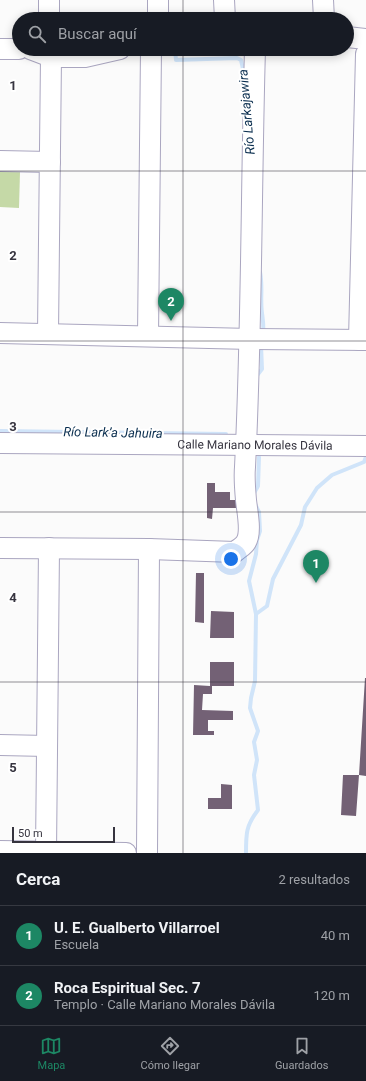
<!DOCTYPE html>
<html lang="es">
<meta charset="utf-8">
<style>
:root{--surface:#171b24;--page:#242831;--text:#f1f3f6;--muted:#9ea1a6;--line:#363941;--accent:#1d8764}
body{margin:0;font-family:Roboto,sans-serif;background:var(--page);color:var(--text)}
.scale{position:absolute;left:12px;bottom:10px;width:103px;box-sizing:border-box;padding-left:4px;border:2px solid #36343f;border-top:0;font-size:11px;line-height:14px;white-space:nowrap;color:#36343f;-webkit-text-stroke:3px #fff;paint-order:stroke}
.you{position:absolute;left:231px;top:559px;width:14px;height:14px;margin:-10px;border:3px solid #fff;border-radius:50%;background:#1a73e8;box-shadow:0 0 0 6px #1a73e833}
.badge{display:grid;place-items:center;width:26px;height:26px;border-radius:50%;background:var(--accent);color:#fff;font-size:13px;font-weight:700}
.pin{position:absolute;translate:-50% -33px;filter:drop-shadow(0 1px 2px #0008)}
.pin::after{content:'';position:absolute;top:21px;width:14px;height:12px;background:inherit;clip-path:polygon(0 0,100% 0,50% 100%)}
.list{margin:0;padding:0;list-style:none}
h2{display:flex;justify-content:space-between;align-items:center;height:52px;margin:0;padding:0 16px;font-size:17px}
h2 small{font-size:13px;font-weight:400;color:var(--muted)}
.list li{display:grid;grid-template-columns:26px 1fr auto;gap:12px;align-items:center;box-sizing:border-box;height:60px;padding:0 16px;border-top:1px solid var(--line)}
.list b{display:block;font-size:15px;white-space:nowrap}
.list p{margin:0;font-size:13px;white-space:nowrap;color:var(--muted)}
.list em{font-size:13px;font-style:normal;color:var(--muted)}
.icon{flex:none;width:22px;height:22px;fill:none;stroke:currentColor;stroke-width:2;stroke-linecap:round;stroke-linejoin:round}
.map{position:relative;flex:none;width:366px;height:853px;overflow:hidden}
.search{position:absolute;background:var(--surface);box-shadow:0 2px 10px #0003;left:12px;right:12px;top:12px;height:44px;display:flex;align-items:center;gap:10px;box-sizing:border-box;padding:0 14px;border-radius:22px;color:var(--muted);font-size:15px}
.sheet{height:172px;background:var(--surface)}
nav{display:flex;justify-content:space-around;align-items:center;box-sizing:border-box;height:56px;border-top:1px solid var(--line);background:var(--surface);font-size:11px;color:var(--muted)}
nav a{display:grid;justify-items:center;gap:2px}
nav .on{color:var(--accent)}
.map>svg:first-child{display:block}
.green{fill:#c5d9a7}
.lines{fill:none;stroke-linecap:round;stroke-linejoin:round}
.stream{stroke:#d0e4f9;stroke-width:4}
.building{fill:#736175}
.minor-casing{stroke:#aaa6c0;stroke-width:22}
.minor{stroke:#fff;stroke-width:20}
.grid{fill:none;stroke:#36343f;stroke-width:1;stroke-opacity:0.55}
.labels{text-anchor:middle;stroke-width:4;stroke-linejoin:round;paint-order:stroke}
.street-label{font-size:12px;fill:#36343f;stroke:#fff}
.water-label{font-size:13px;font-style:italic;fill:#0a2e4f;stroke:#fff}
.grid-label{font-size:13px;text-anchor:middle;font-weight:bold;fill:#36343f;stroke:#fff;stroke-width:4;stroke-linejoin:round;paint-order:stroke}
</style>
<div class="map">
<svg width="366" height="853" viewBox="0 0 366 853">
<rect width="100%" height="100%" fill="#fbfbfb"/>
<!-- green -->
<path class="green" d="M0 171 20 172 19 208 0 207Z"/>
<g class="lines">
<!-- stream -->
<path class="stream" d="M175 49 176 60 237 58 241 60 243 69 244 99
M260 272C263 286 260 299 262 313 263 321 264 326 263 334
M255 378 262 369 261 345
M0 431 226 434
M253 495 258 486 259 457
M255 504 259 512 260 531 257 540 256 554 249 581 256 614
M246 853C246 833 246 826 258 810L254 775 257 760 254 742 258 731 250 708 251 698 255 681 256 614 267 606 273 579 301 525 305 507 317 488 332 475 364 462 366 457"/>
</g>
<!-- building -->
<path class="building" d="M207 483H215V492H230V500H236V508H213L212 519 207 518Z
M196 573H204V623L195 622Z
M211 611 234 612V638H210Z
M210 662H234V686H212V694H203L202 710 233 711V720H208V731H214V735H193L194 685 210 686Z
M365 678H366V776L359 775Z
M343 775H359L356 816 341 815Z
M221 784 232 785V809H208V798H221Z"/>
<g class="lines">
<!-- minor casing -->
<g class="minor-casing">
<g id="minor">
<path d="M158 0V19"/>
<path d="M224 0 225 19"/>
<path d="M323 0 324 19"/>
<path d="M49 19V0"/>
<path d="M347 37 366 39"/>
<path d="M0 49H19"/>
<path d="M30 49 51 57H85L120 49"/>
<path d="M0 161 50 162"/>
<path d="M0 333 251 339 366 340"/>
<path d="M48 333 51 57"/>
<path d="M148 336 151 49"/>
<path d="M359 340 366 54"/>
<path id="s1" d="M0 443 366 446"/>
<path d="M0 548 149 549 235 552C238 549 244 546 246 542 252 532 247 511 246 500 245 489 244 478 245 467 252 328 251 188 255 49"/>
<path d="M0 745 47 746"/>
<path d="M0 851 126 853"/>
<path d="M46 853 49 548"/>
<path d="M147 853 149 549"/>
</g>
</g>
<!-- minor -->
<use href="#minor" class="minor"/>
</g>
<!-- grid -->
<path class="grid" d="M183 0V19M183 49V853M0 171H366M0 341H366M0 512H366M0 682H366"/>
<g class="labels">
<!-- street labels -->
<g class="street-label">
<text dy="4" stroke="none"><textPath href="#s1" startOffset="255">Calle Mariano Morales Dávila</textPath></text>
</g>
<!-- water labels -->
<g class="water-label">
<text transform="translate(246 112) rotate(-95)" y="5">Río Larkajawira</text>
<text transform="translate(113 432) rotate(1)" y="5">Río Lark’a Jahuira</text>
</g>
</g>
<g class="grid-label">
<text x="13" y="90">1</text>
<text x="13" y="260">2</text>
<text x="13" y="431">3</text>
<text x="13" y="602">4</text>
<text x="13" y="772">5</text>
</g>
</svg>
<div class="scale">50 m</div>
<div class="you"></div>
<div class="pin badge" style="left:316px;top:583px">1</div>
<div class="pin badge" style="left:171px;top:321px">2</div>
<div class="search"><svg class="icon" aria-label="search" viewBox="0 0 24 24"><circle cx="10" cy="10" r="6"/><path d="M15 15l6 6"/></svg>Buscar aquí</div>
</div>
<section class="sheet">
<h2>Cerca<small>2 resultados</small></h2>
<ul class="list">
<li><span class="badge">1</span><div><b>U. E. Gualberto Villarroel</b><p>Escuela</p></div><em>40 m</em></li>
<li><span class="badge">2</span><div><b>Roca Espiritual Sec. 7</b><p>Templo · Calle Mariano Morales Dávila</p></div><em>120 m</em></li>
</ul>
</section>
<nav>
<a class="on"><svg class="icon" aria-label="map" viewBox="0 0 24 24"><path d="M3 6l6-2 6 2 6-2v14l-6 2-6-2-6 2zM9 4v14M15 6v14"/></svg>Mapa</a>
<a><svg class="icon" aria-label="directions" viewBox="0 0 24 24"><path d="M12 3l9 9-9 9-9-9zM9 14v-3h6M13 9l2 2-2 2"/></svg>Cómo llegar</a>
<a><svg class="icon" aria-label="saved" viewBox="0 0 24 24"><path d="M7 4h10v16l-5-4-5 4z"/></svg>Guardados</a>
</nav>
